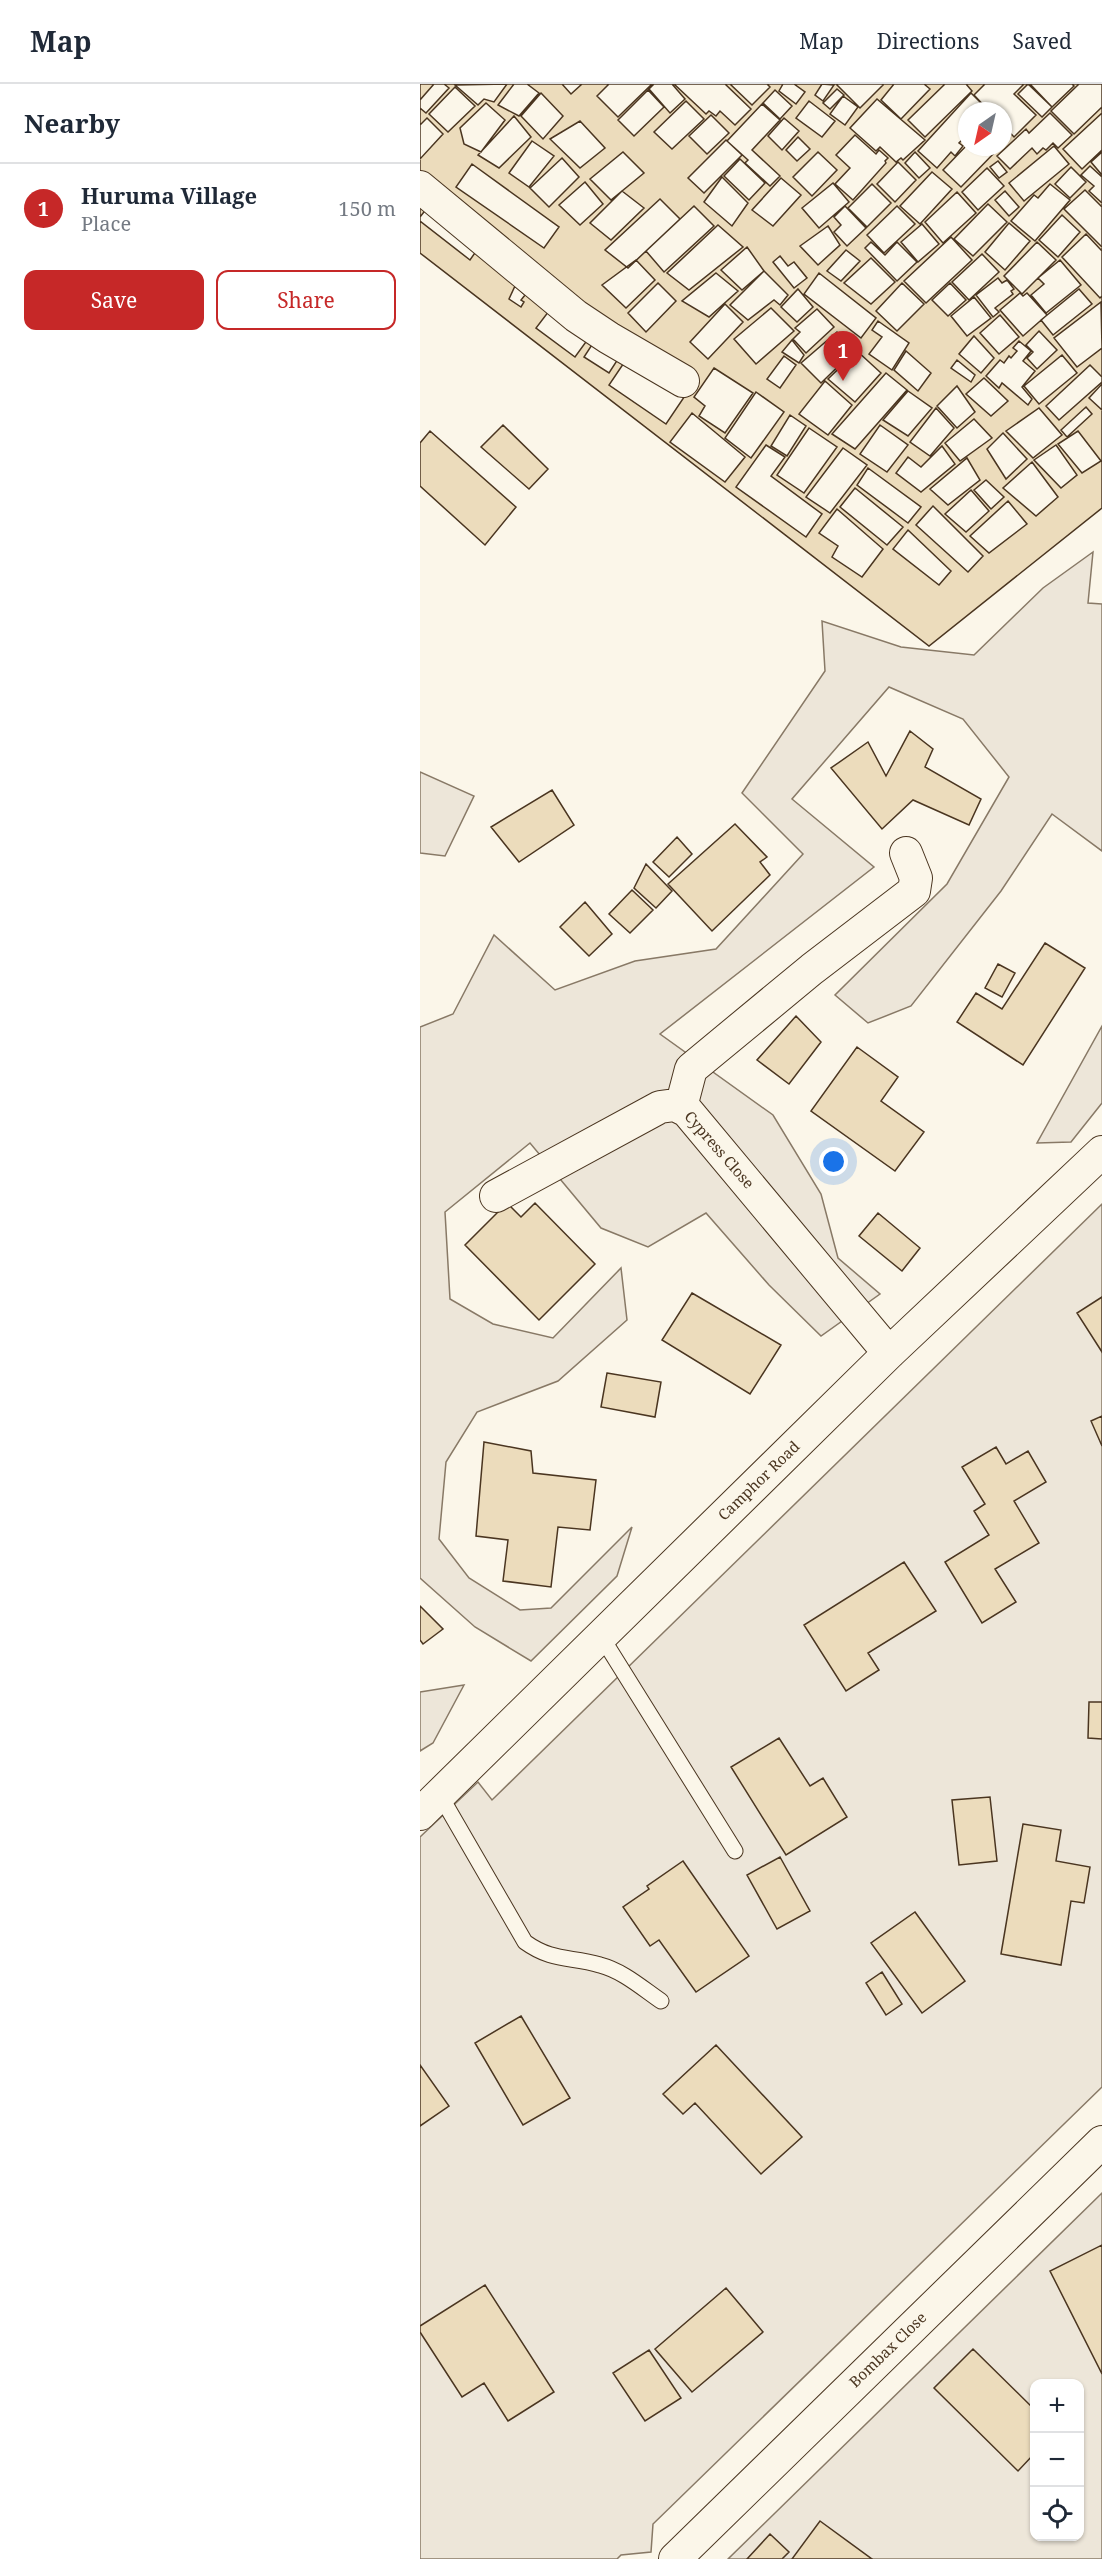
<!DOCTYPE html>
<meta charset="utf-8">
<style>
:root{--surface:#fff;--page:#f2f2f3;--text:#1f2937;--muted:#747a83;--line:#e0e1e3;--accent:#c62828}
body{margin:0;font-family:"Noto Serif",serif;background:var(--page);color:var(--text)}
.controls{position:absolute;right:18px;bottom:18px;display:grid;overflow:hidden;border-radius:12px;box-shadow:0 2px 4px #0004}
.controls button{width:54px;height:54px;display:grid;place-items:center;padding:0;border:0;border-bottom:2px solid var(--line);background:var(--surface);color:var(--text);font:30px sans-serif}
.compass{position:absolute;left:538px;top:18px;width:54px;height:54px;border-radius:50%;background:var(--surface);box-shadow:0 2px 4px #0004;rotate:214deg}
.you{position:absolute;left:414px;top:1078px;width:21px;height:21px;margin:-15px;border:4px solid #fff;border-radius:50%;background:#1a73e8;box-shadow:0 0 0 9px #1a73e833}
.badge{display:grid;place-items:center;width:39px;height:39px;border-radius:50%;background:var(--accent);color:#fff;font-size:20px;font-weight:700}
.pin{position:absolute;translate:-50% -50px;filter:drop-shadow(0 2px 3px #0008)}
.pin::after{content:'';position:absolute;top:32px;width:21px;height:18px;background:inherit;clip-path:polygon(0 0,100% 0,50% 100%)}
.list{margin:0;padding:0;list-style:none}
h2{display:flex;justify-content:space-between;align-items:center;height:78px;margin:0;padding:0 24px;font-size:26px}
h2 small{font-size:20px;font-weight:400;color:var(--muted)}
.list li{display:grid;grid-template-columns:39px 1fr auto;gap:18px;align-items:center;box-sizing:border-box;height:90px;padding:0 24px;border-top:2px solid var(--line)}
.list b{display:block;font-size:22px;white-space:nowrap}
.list p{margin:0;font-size:20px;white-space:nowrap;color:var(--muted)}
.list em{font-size:20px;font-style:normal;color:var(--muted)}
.actions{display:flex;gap:12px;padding:18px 24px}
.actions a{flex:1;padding:14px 0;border:2px solid var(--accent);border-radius:12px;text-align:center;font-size:21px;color:var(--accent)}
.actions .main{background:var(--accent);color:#fff}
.icon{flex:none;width:33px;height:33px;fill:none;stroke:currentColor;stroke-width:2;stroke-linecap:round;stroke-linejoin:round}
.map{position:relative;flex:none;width:682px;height:2475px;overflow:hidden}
header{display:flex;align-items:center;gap:36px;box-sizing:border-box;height:84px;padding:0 30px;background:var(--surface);border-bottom:2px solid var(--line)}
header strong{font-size:28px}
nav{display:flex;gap:33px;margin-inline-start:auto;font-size:21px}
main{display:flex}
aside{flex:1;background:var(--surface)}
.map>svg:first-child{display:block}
.green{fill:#ede6d9;stroke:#887966;stroke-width:1.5;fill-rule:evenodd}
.building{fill:#ecdcbc;stroke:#4a3520;stroke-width:1.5;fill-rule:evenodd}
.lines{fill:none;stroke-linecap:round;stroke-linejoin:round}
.service-casing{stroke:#4a3520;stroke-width:17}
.minor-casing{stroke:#4a3520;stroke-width:34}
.service{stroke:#fbf6e9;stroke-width:15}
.minor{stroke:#fbf6e9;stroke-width:32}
.labels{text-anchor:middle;stroke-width:4.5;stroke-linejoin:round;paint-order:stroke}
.street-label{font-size:15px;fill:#4a3520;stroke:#fbf6e9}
</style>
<header>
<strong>Map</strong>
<nav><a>Map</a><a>Directions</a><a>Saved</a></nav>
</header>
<main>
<aside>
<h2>Nearby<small></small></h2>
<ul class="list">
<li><span class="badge">1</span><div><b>Huruma Village</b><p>Place</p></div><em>150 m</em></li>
</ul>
<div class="actions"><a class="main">Save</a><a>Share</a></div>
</aside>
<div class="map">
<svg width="682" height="2475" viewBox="0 0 682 2475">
<rect width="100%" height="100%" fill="#fbf6e9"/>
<!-- green -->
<path class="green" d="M673 468 668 519 682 520V767L632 730 581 807 491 922 448 939 415 911 527 800 589 693 543 635 469 603 372 715 454 783 240 950 353 1031 401 1110 418 1174 460 1210 401 1252 349 1201 286 1129 228 1163 181 1144 110 1059 25 1128 30 1215 73 1240 133 1254 201 1184 207 1236 138 1297 57 1328 26 1378 19 1455 49 1494 100 1526 131 1524 212 1443 197 1492 111 1577 55 1543 0 1494V943L33 930 74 851 135 906 215 877 296 865 383 770 322 709 405 587 402 537 481 563 554 571 623 504Z
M0 688 54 712 25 772 0 769Z
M682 942V1019L651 1058 617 1059Z
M682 1120V2003L233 2440 231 2468 201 2471 197 2475H0V1753L58 1698 72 1716Z
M44 1601 13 1659 0 1667V1608Z
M682 2109V2475H308ZM614 2300H660V2452H614Z"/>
<!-- building -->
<path class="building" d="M0 0H682V424L509 562 0 169ZM547 27H583V63H547Z
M14 0H24L29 4 6 29 0 24V16Z
M87 0 74 18 64 15 58 21 35 1Z
M94 0H107L119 9 99 32 78 21Z
M142 0H162L151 10Z
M189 0H232L198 33 177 12Z
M234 0H252L265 15 250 29 229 5Z
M254 0H305L331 25 315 41 300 27 296 32 289 27 286 30Z
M310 0H347L350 3 332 21Z
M363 0H374L385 8 376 20 359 7Z
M402 0 414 1 403 17 395 11Z
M416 0H462L463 1 440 24Z
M474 0H504L510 5 481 35 461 16Z
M525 0H546L552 7 505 53 488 36Z
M565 0H604L594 10 616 31 594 53 583 41V27H569L554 11Z
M608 0 632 23 622 33 598 10Z
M610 0H652L654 2 632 23Z
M659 0H682V23L654 50 631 27Z
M35 3 55 22 28 48 9 30Z
M417 5 424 11 410 25 403 19Z
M228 6 244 23 214 52 198 36Z
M355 6 372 22 360 35 343 19Z
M121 9 143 32 123 55 101 32Z
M551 9 569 27H547V51L539 59 543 62 535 72 531 68 517 84 498 67Z
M423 12 438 23 425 41 410 30Z
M457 15 505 56 483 76 481 74 476 78 460 63 456 67 430 44Z
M266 17 284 35 252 65 234 48Z
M389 17 415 37 402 53 376 34Z
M66 19 85 36 61 68 44 60 40 44Z
M342 20 360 36 332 66 360 92 350 102 325 79 328 76 307 57Z
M630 29 652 51 638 64 633 59 626 66 623 64 617 70 612 64 590 85 577 72 606 45 609 49Z
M682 29V66L662 85 643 65Z
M291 31 309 49 287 70 269 52Z
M94 32 111 53 79 84 58 71Z
M7 34 23 50 0 75V41Z
M364 34 379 47 362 66 348 52Z
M160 37 185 64 160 84 130 55Z
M435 51 456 70 459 66 468 74 465 77 466 79 433 116 415 100 430 84 416 71Z
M378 53 390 65 377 77 366 66Z
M306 56 322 71 284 109 268 94Z
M112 57 134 72 109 103 89 89Z
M547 61V63H574L577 66 541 103 523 86Z
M634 62 649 80 604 117 589 99Z
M203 68 224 89 191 116 170 95Z
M398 68 417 86 392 112 373 93Z
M495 68 510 84 499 94 485 79Z
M682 68V91L671 78Z
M142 74 159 93 129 123 110 104Z
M320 75 345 99 329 116 304 92Z
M578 77 587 88 579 94 570 83Z
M478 78 496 96 475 118 457 100Z
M52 80 139 143 124 164 36 103Z
M670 82 682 93V119L669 107 674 102 661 91Z
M651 83 666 98 650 114 635 100Z
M567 84 584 102 558 126 542 108Z
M512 88 532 105 500 140 480 122Z
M302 93 328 119 312 142 284 118Z
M361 94 381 111 353 142 332 126Z
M165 98 183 120 160 141 139 121Z
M413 99 429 118 399 144 382 124Z
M452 100 471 119 447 143 428 124Z
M630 100 650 116 615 157 591 137 614 111 618 114Z
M665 106 682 123V163L644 125Z
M202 107 224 124 191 156 170 139Z
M585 107 599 123 589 132 575 116Z
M537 108 556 129 523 159 505 138Z
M240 115 260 135 208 184 185 166Z
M11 119 59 163 50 176 0 137V133Z
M568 120 587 138 553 172 534 155Z
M274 122 294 142 244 188 226 167Z
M425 122 446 144 427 162 414 148 421 141 414 133Z
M477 122 495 140 464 169 447 151Z
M642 131 660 148 638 173 619 156Z
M589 139 610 157 585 186 565 168Z
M502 140 519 160 498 178 481 158Z
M298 141 323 163 269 206 247 189Z
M408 142 420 161 398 181 380 162Z
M666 150 682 167V212L680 214 642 173Z
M531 153 552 176 506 219 484 197Z
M451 158 465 171 477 158 497 178 477 197 445 164Z
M617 158 636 176 602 210 584 192Z
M327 163 344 187 322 206 301 186Z
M426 166 440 177 421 197 407 187Z
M562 170 579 188 549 216 532 198Z
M360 172 368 182 374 178 387 194 374 204 353 178Z
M451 174 475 198 451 220 424 199Z
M216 176 235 196 206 224 182 201Z
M640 176 661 201 626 229 611 211 624 200 618 194Z
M344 187 368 211 360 221 354 216 328 236 310 221Z
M296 189 318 207 289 233 262 217Z
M399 189 456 234 441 254 384 210Z
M578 194 582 199 587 196 594 205 591 207 593 210 575 224 579 228 573 233 556 211Z
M238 199 256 217 226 248 208 229Z
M482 199 504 220 477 247 456 227Z
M530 199 546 216 528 232 512 216Z
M95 202 105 211 101 216 104 218 101 223 89 215Z
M378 205 393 223 377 238 361 223Z
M659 205 672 220 633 251 621 236Z
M600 209 603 212 607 209 627 231 603 252 580 226Z
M554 213 571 234 547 252 531 232Z
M681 218 682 264 657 283 634 254Z
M305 220 323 238 288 275 270 258Z
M132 223 171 251 155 273 116 244Z
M351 224 374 247 336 280 314 255Z
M397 225 414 243 386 269 373 255 380 248 375 244Z
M580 231 599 253 579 270 560 249Z
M458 237 489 259 472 286 449 270 462 253 452 246Z
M619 247 637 266 617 285 607 274 613 268 606 261Z
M417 248 436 265 401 299 381 279Z
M554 252 574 274 561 289 539 270Z
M177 253 200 272 189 289 164 273Z
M220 255 277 294 246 340 189 301Z
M372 256 384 271 379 279 362 268Z
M599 257 611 267 603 277 615 287 602 303 612 315 608 321 582 299 579 304 566 292 580 276 584 279 589 272 591 274 597 267 593 264Z
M437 267 461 289 435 318 408 295Z
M486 267 511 289 498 307 474 286Z
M642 271 657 289 619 320 604 302Z
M364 272 376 281 360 304 347 295Z
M537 276 555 291 551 298 531 284Z
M670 281 682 293V298L639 336 626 322Z
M294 284 333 309 305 349 279 332 285 322 274 313Z
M466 289 487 306 435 365 412 350Z
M564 294 588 317 571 332 546 310Z
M405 297 432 321 408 351 379 330Z
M682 300V326L669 314Z
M537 302 555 328 537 344 517 322Z
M488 307 512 324 488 352 463 336Z
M336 308 364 328 331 374 305 354Z
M666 323 672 330 647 353 641 346Z
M516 324 534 344 510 372 490 358Z
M619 324 642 351 613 374 586 347Z
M272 329 325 373 305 398 250 358Z
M370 331 386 342 367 372 351 362Z
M554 335 572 354 540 377 525 359Z
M83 341 128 385 109 405 61 363Z
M460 341 488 361 467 388 440 370Z
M389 344 417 363 384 409 357 391Z
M10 347 96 423 65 461 0 402V359Z
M658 347 681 377 662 389 638 360Z
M583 349 607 375 586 395 567 365Z
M346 361 365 373 351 392 402 430 386 453 316 403Z
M636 361 657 391 641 404 614 376Z
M522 362 535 380 501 408 476 389 488 373 501 383Z
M423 364 447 381 410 429 386 413Z
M547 374 560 396 528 421 510 405Z
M612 378 638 413 616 432 583 404Z
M448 384 501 423 488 439 437 401Z
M566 396 584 413 571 425 554 406Z
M435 404 483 443 467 461 420 423Z
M551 406 569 427 546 448 525 430Z
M588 417 607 440 569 469 550 452Z
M513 422 563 472 548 488 496 441Z
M417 425 463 465 442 493 412 473 418 462 399 449Z
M488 446 531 487 519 501 473 465Z
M490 647 513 665 505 683 561 715 549 741 493 716 462 745 411 684 448 658 466 692Z
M132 706 154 741 99 778 71 743Z
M315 740 347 773 340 778 350 791 292 847 248 800Z
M257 753 272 770 249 793 233 778Z
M226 780 252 807 236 824 214 804Z
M212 806 233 826 210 849 189 830Z
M165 818 192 850 169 872 140 843Z
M625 859 665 884 603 981 537 938 556 909 582 925Z
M578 880 595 889 582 913 565 904Z
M376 932 401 958 369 1000 337 976Z
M437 963 478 993 461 1017 504 1048 475 1087 391 1027Z
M87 1119 101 1133 115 1119 175 1180 119 1236 45 1161Z
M458 1129 500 1164 482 1187 439 1152Z
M272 1209 361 1261 330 1310 242 1256Z
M682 1213V1268L657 1229Z
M187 1289 241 1298 235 1333 181 1323Z
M682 1332V1362L671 1337Z
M64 1358 111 1367 113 1389 176 1396 170 1446 138 1443 131 1503 83 1497 88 1456 56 1452Z
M576 1363 586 1380 608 1367 626 1398 594 1417 619 1459 575 1485 596 1518 562 1539 525 1478 569 1451 554 1427 565 1420 542 1383Z
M484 1478 516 1527 448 1569 459 1586 426 1607 384 1541Z
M0 1522 23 1545 3 1560 0 1556Z
M669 1618H682V1655L668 1654Z
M359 1654 390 1702 403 1694 427 1733 366 1771 311 1683Z
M570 1713 577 1777 539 1781 532 1716Z
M603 1740 641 1746 636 1777 670 1783 664 1819 651 1817 641 1881 581 1870Z
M360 1773 390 1827 357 1845 327 1791Z
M263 1777 329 1872 276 1908 239 1856 230 1862 203 1823 229 1805 227 1802Z
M495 1828 545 1897 502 1929 451 1859Z
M462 1888 482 1920 466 1931 446 1899Z
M101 1932 150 2014 103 2041 55 1959Z
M296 1961 382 2053 341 2090 275 2019 263 2030 243 2010Z
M0 1981 29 2022 0 2042Z
M682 2161V2290L630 2187Z
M65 2201 134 2308 88 2337 64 2299 42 2313 0 2248V2242Z
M306 2204 343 2248 272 2308 235 2265Z
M553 2265 614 2325V2370L598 2387 514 2304Z
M229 2266 261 2314 225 2337 193 2289Z
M400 2437 452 2475H372Z
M350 2450 369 2468 362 2475H327Z"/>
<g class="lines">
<!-- service casing -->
<g class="service-casing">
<path id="service" d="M181 1552 315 1767
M20 1711 105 1858C133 1878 150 1872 180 1881 203 1887 222 1904 241 1917"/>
</g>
<!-- minor casing -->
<g class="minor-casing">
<path id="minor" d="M0 103 156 232 189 254 263 297
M261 1023 271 985 392 885 494 807 496 794 486 769
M76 1112 240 1023 255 1021 267 1027 469 1269
M0 1730 469 1269 682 1068
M255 2475 682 2058"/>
</g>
<!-- service -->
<use href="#service" class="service"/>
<!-- minor -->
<use href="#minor" class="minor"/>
</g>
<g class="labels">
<!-- street labels -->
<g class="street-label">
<text transform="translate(299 1066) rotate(49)" y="5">Cypress Close</text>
<text transform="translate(339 1397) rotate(-44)" y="5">Camphor Road</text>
<text transform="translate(468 2266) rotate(-44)" y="5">Bombax Close</text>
</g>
</g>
</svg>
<div class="controls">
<button>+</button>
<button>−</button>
<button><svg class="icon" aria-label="locate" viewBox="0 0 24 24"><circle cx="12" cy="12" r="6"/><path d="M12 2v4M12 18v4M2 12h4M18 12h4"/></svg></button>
</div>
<svg class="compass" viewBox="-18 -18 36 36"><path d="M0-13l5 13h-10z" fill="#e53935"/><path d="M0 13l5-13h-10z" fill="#747a83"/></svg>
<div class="you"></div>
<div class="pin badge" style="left:423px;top:297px">1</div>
</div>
</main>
